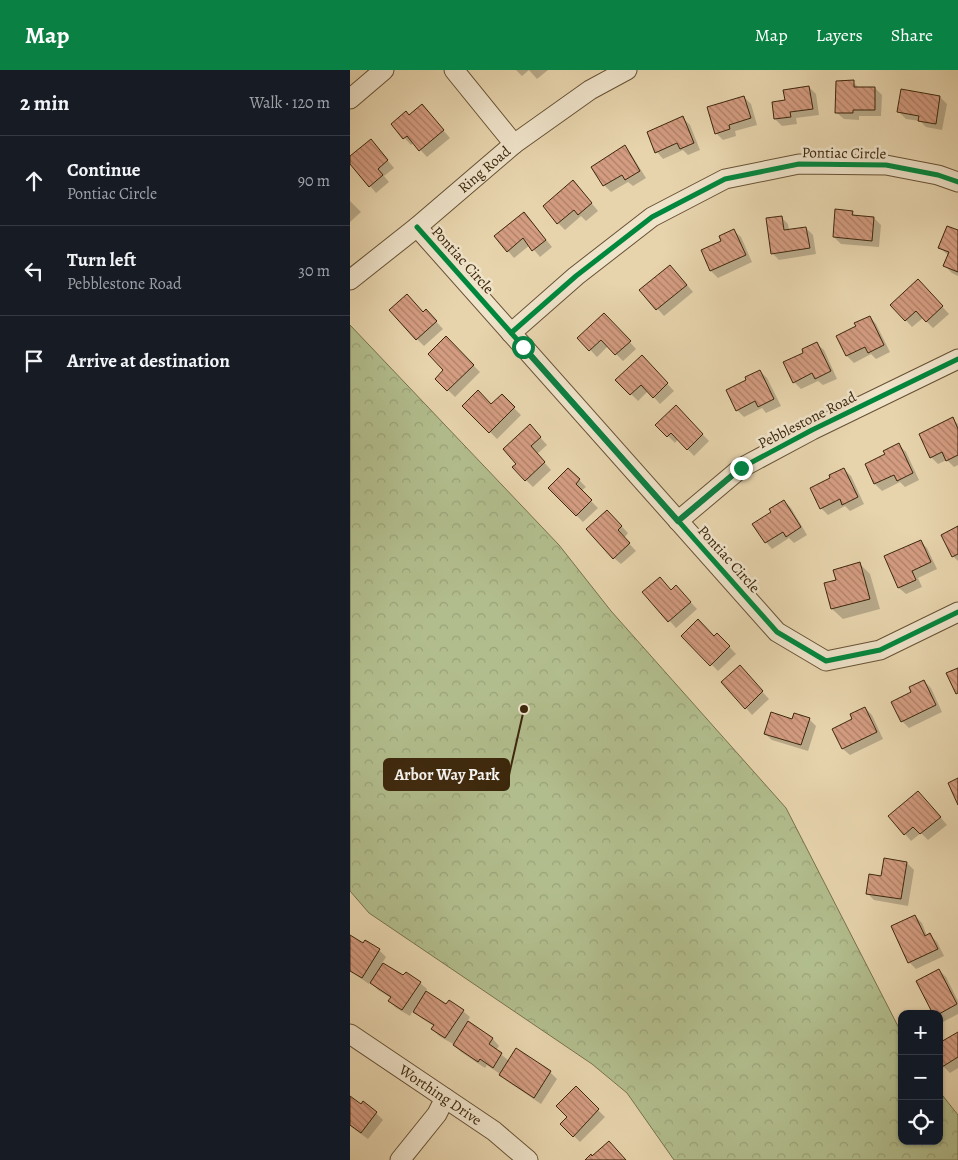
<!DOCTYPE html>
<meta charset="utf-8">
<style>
:root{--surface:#171b24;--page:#242831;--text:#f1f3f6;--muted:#9ea1a6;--line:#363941;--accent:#0b8043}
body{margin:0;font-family:Alegreya,serif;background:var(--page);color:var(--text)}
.controls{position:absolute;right:15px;bottom:15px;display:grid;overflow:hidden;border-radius:10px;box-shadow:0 1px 4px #0004}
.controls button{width:45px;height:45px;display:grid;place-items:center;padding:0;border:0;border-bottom:1px solid var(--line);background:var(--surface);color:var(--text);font:25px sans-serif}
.stop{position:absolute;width:15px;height:15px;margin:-11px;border:4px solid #0b8043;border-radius:50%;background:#fff}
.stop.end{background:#0b8043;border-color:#fff;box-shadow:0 1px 5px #0008}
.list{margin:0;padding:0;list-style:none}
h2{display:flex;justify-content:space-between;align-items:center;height:65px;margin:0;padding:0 20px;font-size:21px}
h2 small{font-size:16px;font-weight:400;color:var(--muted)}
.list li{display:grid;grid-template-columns:32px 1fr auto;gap:15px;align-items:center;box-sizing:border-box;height:90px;padding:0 20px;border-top:1px solid var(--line)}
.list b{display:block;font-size:19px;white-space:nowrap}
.list p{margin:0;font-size:16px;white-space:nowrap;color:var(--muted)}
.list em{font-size:16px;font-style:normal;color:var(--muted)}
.icon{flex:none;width:28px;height:28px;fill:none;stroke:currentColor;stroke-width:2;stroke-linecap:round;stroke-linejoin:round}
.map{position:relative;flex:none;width:608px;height:1090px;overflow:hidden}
header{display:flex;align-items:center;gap:30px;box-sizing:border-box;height:70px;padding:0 25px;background:var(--accent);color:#fff}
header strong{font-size:24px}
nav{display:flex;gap:28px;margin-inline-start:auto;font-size:18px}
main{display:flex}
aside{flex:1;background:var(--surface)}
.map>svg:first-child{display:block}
.park{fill:url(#park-crowns);stroke:#77724c}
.shadow{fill:#0003}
.building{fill:url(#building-back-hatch);stroke:#3c270c}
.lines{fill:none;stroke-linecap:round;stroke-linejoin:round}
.street-casing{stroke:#675234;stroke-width:21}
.street{stroke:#efe3ca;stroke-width:19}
.cycleway-casing{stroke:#efe3ca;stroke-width:8}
.cycleway{stroke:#00873e;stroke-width:5}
.route{stroke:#0b8043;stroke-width:6}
.labels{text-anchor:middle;stroke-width:5;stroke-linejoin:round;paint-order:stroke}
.street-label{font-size:15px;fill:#3c270c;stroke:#efe3ca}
.leader{fill:none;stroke:#3c270c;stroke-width:2}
.callout-dot{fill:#3c270c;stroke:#efe3ca;stroke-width:2}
.callout{fill:#3c270c;stroke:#3c270c;stroke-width:2}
.callout-label{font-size:16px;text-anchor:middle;font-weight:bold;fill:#fff}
</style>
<header>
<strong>Map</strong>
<nav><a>Map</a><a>Layers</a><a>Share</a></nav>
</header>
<main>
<aside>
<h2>2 min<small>Walk · 120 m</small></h2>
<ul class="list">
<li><svg class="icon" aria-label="ahead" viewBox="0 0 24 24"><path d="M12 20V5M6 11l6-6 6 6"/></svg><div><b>Continue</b><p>Pontiac Circle</p></div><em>90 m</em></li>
<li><svg class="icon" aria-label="left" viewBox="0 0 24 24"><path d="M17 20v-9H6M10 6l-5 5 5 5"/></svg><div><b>Turn left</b><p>Pebblestone Road</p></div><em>30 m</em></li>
<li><svg class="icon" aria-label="arrive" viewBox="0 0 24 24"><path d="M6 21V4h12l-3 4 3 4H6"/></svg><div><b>Arrive at destination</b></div></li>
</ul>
</aside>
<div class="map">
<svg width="608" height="1090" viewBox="0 0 608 1090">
<defs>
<pattern id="park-crowns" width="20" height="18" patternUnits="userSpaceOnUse" patternTransform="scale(1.25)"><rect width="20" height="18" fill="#b2bd8d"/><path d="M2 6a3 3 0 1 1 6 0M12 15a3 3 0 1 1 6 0" fill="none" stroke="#9aa278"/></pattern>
<pattern id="building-back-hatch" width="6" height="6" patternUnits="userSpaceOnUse" patternTransform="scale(1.25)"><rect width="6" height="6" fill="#d49c81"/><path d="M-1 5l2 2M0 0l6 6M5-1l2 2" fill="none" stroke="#ad7f68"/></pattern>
</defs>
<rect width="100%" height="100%" fill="#e7d4ad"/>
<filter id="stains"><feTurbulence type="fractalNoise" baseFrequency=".004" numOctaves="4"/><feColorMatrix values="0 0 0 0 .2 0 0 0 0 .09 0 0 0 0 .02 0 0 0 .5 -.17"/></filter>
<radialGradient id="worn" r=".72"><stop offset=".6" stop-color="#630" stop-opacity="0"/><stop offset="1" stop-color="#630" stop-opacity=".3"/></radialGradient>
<!-- park -->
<path class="park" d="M0 255 209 475 261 541 436 738 552 964V1071H589V1021L608 1045V1090H324L277 1023 242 994 19 843 0 821Z"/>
<!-- shadow -->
<path class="shadow" d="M166 0H198L187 9 179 0 172 6Z
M503 12 509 18H525L532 25 531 46H509V50L494 49 487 43Z
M459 17 466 24 469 45 446 48 447 54 432 56 425 49 436 31Z
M552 21 590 27 597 34 592 60 576 57 570 51 556 49 549 42Z
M394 27 401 34 407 55 385 61 386 66 373 70 366 63Z
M72 36 100 68 77 87 64 73 61 75 42 54 60 46Z
M333 48 340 55 350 80 338 85 333 80 313 89 307 82Z
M21 70 44 98 34 106 39 112 26 123 0 92V87Z
M274 77 281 84 296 108 283 116 278 112 261 122 254 115 243 97Z
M230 119 248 141 236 151 231 146 215 160 208 153Z
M0 131 11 142 0 152Z
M502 142 507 147 524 148 531 155 529 177 491 174 484 167Z
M431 147 438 154 439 160 456 158 463 165 466 184 429 190 422 183Z
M181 151 202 177 190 187 180 175 164 188 158 181Z
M384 161 391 167 402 192 368 208 361 201 352 181 372 171Z
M608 162V206L602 203 595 196 599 186 590 178Z
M327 203 343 222 314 246 291 220Z
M575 218 599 244 583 258 573 248 562 257 542 235Z
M73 243 82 247 93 259 74 276 67 269Z
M520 247 526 254 540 282 526 289 521 284 504 293 497 286 507 257Z
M261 251 286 279 273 291 258 276 247 287 229 268Z
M96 268 130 302 105 327 87 309 95 300Z
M467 274 474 280 487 309 473 315 468 311 451 319 444 312 454 283Z
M292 287 324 321 310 334 298 321 288 331 267 310Z
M410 301 417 308 431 336 416 343 412 338 394 347 387 340 398 311Z
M152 326 171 345 147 369 114 336H142Z
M326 337 359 371 344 386 328 369 325 373 307 355Z
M602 349 608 354V395L604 397 597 390 588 394 581 387Z
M180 356 197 375 187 384 201 400 183 417 176 410 168 394Z
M549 375 556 382 569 410 555 417 550 412 532 421 525 414 516 395 536 385Z
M218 399 236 417 231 421 248 438 233 452 199 418Z
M494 399 501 406 514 434 500 441 495 436 478 445 471 438 482 409Z
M434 431 441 438 457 465 444 473 439 468 422 479 416 472 423 442Z
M264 448 278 463 274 468 286 481 271 494 264 488Z
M608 457V491L603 486Z
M570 471 577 478 587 499 568 508 572 517 556 524 549 518 536 487Z
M510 494 520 504 530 539 493 549 482 539 476 514 487 511Z
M322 521 333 524 347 539 326 558 294 522Z
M367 564 386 584 368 601 333 566 364 567Z
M396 604 419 629 402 645 396 638Z
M574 611 581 618 592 642 559 658 552 651 563 623Z
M515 638 522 645 533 669 500 685 493 679 504 650Z
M459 649 466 656 458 681 422 670 415 664Z
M575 729 597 755 578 770 571 763 561 771 555 764Z
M557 793 564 800 558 836 524 830 517 823 532 807Z
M565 846 572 853 577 866 580 865 587 872 594 886 566 899 559 892 543 857Z
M0 867 13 875 15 871 29 880 36 887 32 893 54 907 70 913 77 919 75 922 97 935 113 941 120 947 117 952 143 969 149 976 146 980 159 991 166 980 200 1002 207 1009 191 1034 157 1011 150 1004 137 995 135 998 111 982 103 974 89 966 82 959 84 956 71 948 63 940 60 946 46 938 39 931 41 928 28 920 20 912 19 914 6 905 0 900Z
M589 900 596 907 608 931V944L593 952 589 949Z
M608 963V998L600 1003 593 996Z
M226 1018 255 1047 230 1072 212 1054 219 1047Z
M0 1028 26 1043 33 1050 18 1069 0 1056Z"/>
<!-- building -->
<path class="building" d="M504 10V17H525V40H503V43H485L486 11Z
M459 16 463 39 440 42 441 47 424 49 422 32 435 30 433 20Z
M551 19 590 26 586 54 568 51 569 46 547 42Z
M394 26 401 48 379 55 380 59 365 64 357 37Z
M72 34 94 60 69 81 57 66 53 69 41 54 56 41 59 45Z
M333 46 344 73 330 79 327 73 305 83 297 62Z
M21 69 38 90 28 99 33 105 19 117 0 94V86Z
M275 75 290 101 275 110 272 105 253 116 241 97Z
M223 110 242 133 228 145 224 140 207 154 193 136Z
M485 139 503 141 502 145 524 147 522 171 483 167Z
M174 142 196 170 182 181 173 168 157 182 144 166Z
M432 146 434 160 456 157 460 178 421 184 416 148Z
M597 156 608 160V202L593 196 599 182 588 178Z
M384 159 396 185 360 201 351 180 371 171 369 166Z
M320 195 337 215 306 240 289 220Z
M568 209 593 236 576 252 566 241 555 251 540 235Z
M57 224 73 242 76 239 87 251 66 270 39 240Z
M254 243 281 271 265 285 251 270 239 281 227 268Z
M520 246 534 275 518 283 515 277 496 286 486 266 506 256 504 253Z
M96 266 124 295 97 321 85 309 93 300 78 284Z
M467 272 481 301 465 309 462 303 443 313 433 292 453 283 452 279Z
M292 285 318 313 303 328 291 315 280 325 265 310Z
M410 300 424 329 408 337 405 331 386 341 376 320 396 310 395 307Z
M128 320 141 334 152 324 165 337 139 363 112 336Z
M326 335 353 364 337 380 321 363 317 367 305 355Z
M603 347 608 359V385L596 391 592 382 580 388 569 364Z
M180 354 191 367 181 376 195 392 175 411 162 397 166 394 153 379Z
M549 373 563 403 547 411 544 405 524 414 515 394 535 384 533 381Z
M218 398 230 409 226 414 242 430 226 446 198 418Z
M494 398 508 427 492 435 490 429 470 439 460 418 480 408 479 405Z
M434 430 451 457 436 467 433 462 415 473 402 454 421 442 419 439Z
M257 440 272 456 268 460 280 473 263 489 236 459Z
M608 456V484L602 487 591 465Z
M571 470 581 492 562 501 566 510 548 518 534 486Z
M510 492 520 529 481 539 474 513 486 510 483 500Z
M310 507 321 520 326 515 341 532 318 552 292 522Z
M348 549 364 566 367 563 380 576 360 596 331 566Z
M390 595 413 621 395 639 371 612Z
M608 598V623L606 624 596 603Z
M574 610 586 635 551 652 541 632 561 622 559 617Z
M515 637 527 662 492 679 482 659 502 649 500 644Z
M421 642 442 649 444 643 460 648 451 675 414 664Z
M608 708V735L598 713Z
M568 721 591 747 570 764 563 757 554 765 538 746Z
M534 788 557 792 551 829 516 824 519 804 531 806Z
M565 845 575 866 580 863 588 879 558 893 541 856Z
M0 865 13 873 15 870 30 879 12 908 0 901Z
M33 893 53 905 56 902 71 912 52 940 38 931 41 927 20 913Z
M589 899 607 934 589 944H583L566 911Z
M76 921 96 934 99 930 114 940 95 968 81 959 84 955 63 942Z
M118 951 143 968 139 974 152 983 143 998 130 989 128 992 103 975Z
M608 962V987L592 997 589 992V973Z
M166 978 201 1001 184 1028 149 1005Z
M226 1016 249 1039 223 1067 210 1054 217 1047 206 1036Z
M0 1026 11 1034 13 1031 27 1042 11 1063 0 1055Z
M259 1071 276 1090H235L241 1084 242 1086Z"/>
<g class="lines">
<!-- street casing -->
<g class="street-casing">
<g id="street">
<path d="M104 0 164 74"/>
<path d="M0 29 34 0"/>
<path d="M67 157 427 562 476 591 530 580 608 542"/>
<path id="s1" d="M0 210 67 157 164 74 240 20 277 0"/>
<path d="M161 263 226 206 302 147 375 109 449 94 536 95 588 105 608 112"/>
<path d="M328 451 391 398 462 360 608 289"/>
<path id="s2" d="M0 964 144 1061 178 1090"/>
<path d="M50 1090 87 1044 95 1028"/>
</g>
</g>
<!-- street -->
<use href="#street" class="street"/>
<!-- cycleway casing -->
<g class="cycleway-casing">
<path id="cycleway" d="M67 157 427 562 476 591 530 580 608 542
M161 263 226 206 302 147 375 109 449 94 536 95 588 105 608 112
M328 451 391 398 462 360 608 289"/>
</g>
<!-- cycleway -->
<use href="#cycleway" class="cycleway"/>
</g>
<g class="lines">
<!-- route -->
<path class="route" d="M173 277 328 451 391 398"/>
</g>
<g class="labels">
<!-- street labels -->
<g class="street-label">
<text transform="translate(494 83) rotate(1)" y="5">Pontiac Circle</text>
<text dy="5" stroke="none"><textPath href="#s1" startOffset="174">Ring Road</textPath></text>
<text transform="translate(113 190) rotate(48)" y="5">Pontiac Circle</text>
<text transform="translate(457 350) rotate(-27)" y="5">Pebblestone Road</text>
<text transform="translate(379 489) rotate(48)" y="5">Pontiac Circle</text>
<text dy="5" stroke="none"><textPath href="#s2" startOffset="109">Worthing Drive</textPath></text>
</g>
</g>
<!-- callouts -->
<path class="leader" d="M174 639L159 705"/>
<circle class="callout-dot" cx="174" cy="639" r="5"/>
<rect class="callout" x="34" y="689" width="125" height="31" rx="5"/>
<g class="callout-label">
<text x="97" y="710">Arbor Way Park</text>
</g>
<rect width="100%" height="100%" filter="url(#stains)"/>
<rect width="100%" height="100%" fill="url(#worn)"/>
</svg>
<div class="controls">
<button>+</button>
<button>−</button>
<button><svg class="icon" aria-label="locate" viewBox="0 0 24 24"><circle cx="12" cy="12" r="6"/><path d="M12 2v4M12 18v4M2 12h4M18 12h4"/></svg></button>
</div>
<div class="stop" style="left:173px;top:277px"></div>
<div class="stop end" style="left:391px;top:398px"></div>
</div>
</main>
